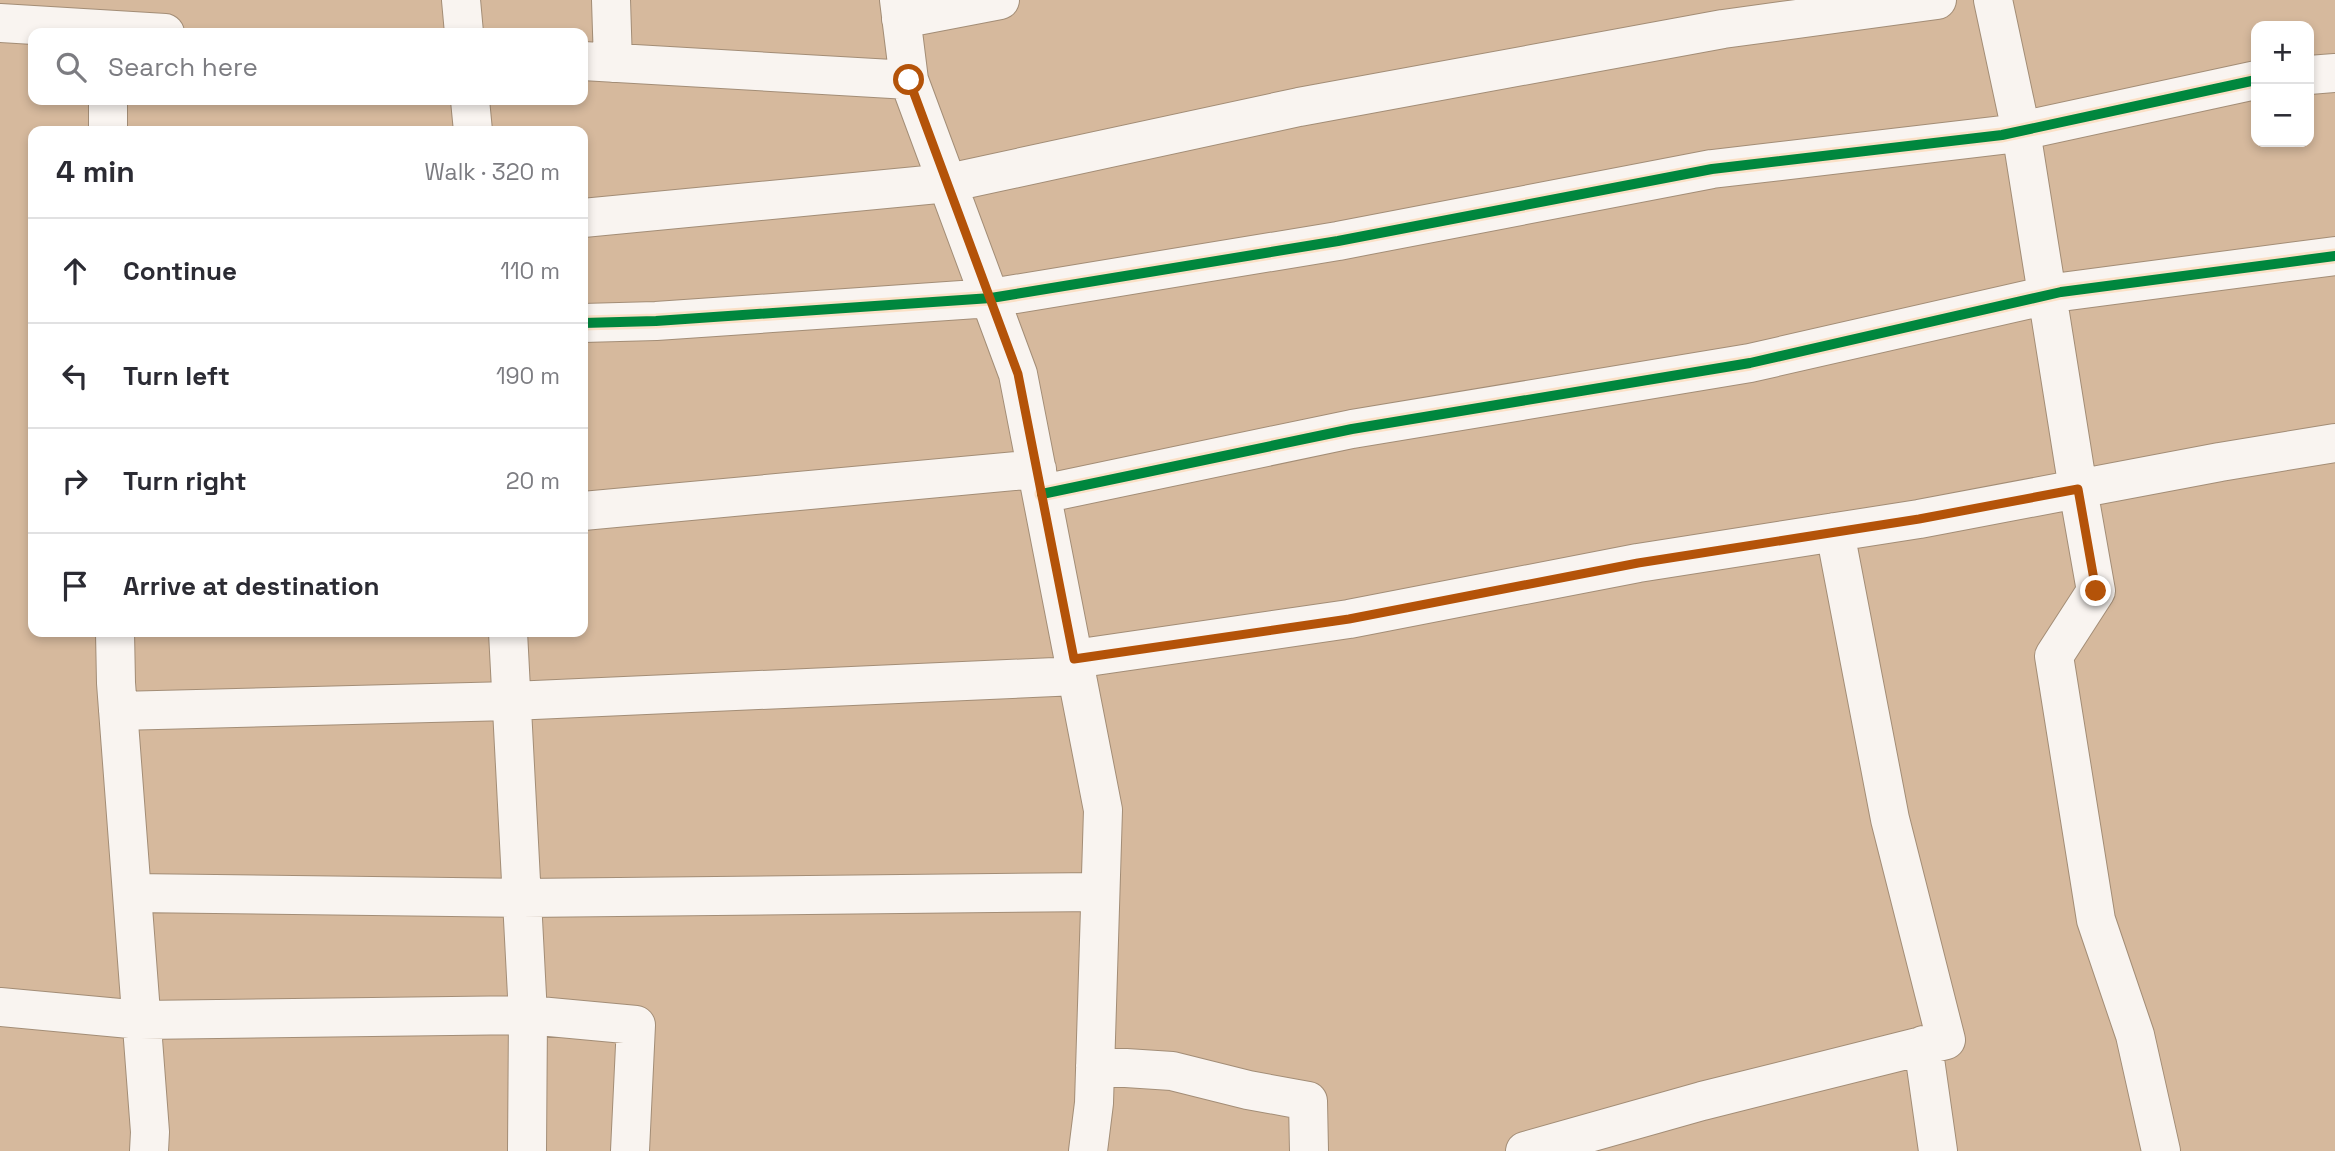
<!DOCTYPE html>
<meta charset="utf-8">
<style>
:root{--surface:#fff;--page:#f2f2f3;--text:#2b2b33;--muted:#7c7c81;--line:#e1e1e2}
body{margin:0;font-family:"Space Grotesk",sans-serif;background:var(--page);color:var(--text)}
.controls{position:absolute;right:21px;top:21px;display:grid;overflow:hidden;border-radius:14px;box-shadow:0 4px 10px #0003}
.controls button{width:63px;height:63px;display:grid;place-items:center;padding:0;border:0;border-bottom:2px solid var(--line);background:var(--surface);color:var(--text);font:35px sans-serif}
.stop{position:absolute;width:21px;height:21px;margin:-16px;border:5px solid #b45309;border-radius:50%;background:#fff}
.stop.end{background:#b45309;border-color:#fff;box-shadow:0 2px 7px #0008}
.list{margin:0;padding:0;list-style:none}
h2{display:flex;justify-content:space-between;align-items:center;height:91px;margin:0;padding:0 28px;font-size:30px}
h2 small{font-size:23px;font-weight:400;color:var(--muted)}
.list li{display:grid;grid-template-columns:46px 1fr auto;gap:21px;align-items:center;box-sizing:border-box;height:105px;padding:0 28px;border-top:2px solid var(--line)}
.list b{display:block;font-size:26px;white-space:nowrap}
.list em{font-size:23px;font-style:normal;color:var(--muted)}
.icon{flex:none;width:38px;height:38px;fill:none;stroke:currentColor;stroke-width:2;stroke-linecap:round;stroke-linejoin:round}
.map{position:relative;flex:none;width:2335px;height:1151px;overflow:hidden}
.search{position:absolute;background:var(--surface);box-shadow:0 4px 10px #0003;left:28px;top:28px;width:560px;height:77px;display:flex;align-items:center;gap:18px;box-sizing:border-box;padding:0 24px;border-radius:14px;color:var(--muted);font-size:26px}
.panel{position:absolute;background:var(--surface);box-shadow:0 4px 10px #0003;left:28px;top:126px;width:560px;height:511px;border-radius:14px}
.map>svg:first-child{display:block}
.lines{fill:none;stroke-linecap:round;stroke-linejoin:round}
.minor-casing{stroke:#a38d76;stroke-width:40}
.minor{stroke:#f9f4f0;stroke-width:38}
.cycleway-casing{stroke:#fbe0c6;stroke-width:15}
.cycleway{stroke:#00873e;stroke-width:10}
.route{stroke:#b45309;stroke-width:9}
</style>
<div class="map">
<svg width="2335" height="1151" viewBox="0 0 2335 1151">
<rect width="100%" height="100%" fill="#d6b99d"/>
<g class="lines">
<!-- minor casing -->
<g class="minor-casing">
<path id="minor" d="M461 0 464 33
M611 0 613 63
M899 0 909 80 1018 374 1103 810 1094 1103 1088 1151
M1993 0 2021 131 2078 489 2096 591 2054 656 2096 920 2135 1035 2161 1151
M901 19 1000 0
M0 23 165 33
M583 61 909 80
M2309 75 2335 73
M108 100V131
M470 100 473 131
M583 218 948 183 1299 107 1723 29 1937 0
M583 323 656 321 991 298 1338 241 1712 169 2002 135 2256 80
M1042 494 1352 429 1750 363 2061 292 2335 256
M583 511 1037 469
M115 632 116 683 150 1132 149 1151
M508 632 528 1015 527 1151
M1074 659 1349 619 1638 563 1919 519 2220 462 2335 443
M118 711 512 701 1077 676
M132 893 522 898 1100 892
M0 1007 141 1020 528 1015 636 1025 630 1151
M1923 1045 1938 1151
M1095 1066 1172 1071 1248 1090 1308 1101 1309 1151
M1525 1151 1702 1101 1946 1040 1890 819 1835 532"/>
</g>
<!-- minor -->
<use href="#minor" class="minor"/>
<!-- cycleway casing -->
<g class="cycleway-casing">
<path id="cycleway" d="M583 323 656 321 991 298 1338 241 1712 169 2002 135 2256 80
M1042 494 1352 429 1750 363 2061 292 2335 256"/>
</g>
<!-- cycleway -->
<use href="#cycleway" class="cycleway"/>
</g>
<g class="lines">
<!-- route -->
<path class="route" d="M909 80 1018 374 1074 659 1349 619 1638 563 1919 519 2078 489 2096 591"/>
</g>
</svg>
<div class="controls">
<button>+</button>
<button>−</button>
</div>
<div class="stop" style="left:909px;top:80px"></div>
<div class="stop end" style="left:2096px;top:591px"></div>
<div class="search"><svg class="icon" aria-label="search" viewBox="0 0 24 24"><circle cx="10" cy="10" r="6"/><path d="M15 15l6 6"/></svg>Search here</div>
<section class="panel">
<h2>4 min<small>Walk · 320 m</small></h2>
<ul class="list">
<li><svg class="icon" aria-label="ahead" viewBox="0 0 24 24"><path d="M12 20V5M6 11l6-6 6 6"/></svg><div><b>Continue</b></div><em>110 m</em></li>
<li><svg class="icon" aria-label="left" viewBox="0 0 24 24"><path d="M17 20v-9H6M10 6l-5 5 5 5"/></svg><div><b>Turn left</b></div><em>190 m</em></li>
<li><svg class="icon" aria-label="right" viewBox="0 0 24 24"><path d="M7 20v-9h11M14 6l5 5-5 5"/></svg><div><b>Turn right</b></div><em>20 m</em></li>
<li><svg class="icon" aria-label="arrive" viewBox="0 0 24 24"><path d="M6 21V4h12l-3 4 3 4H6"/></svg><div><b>Arrive at destination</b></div></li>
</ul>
</section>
</div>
